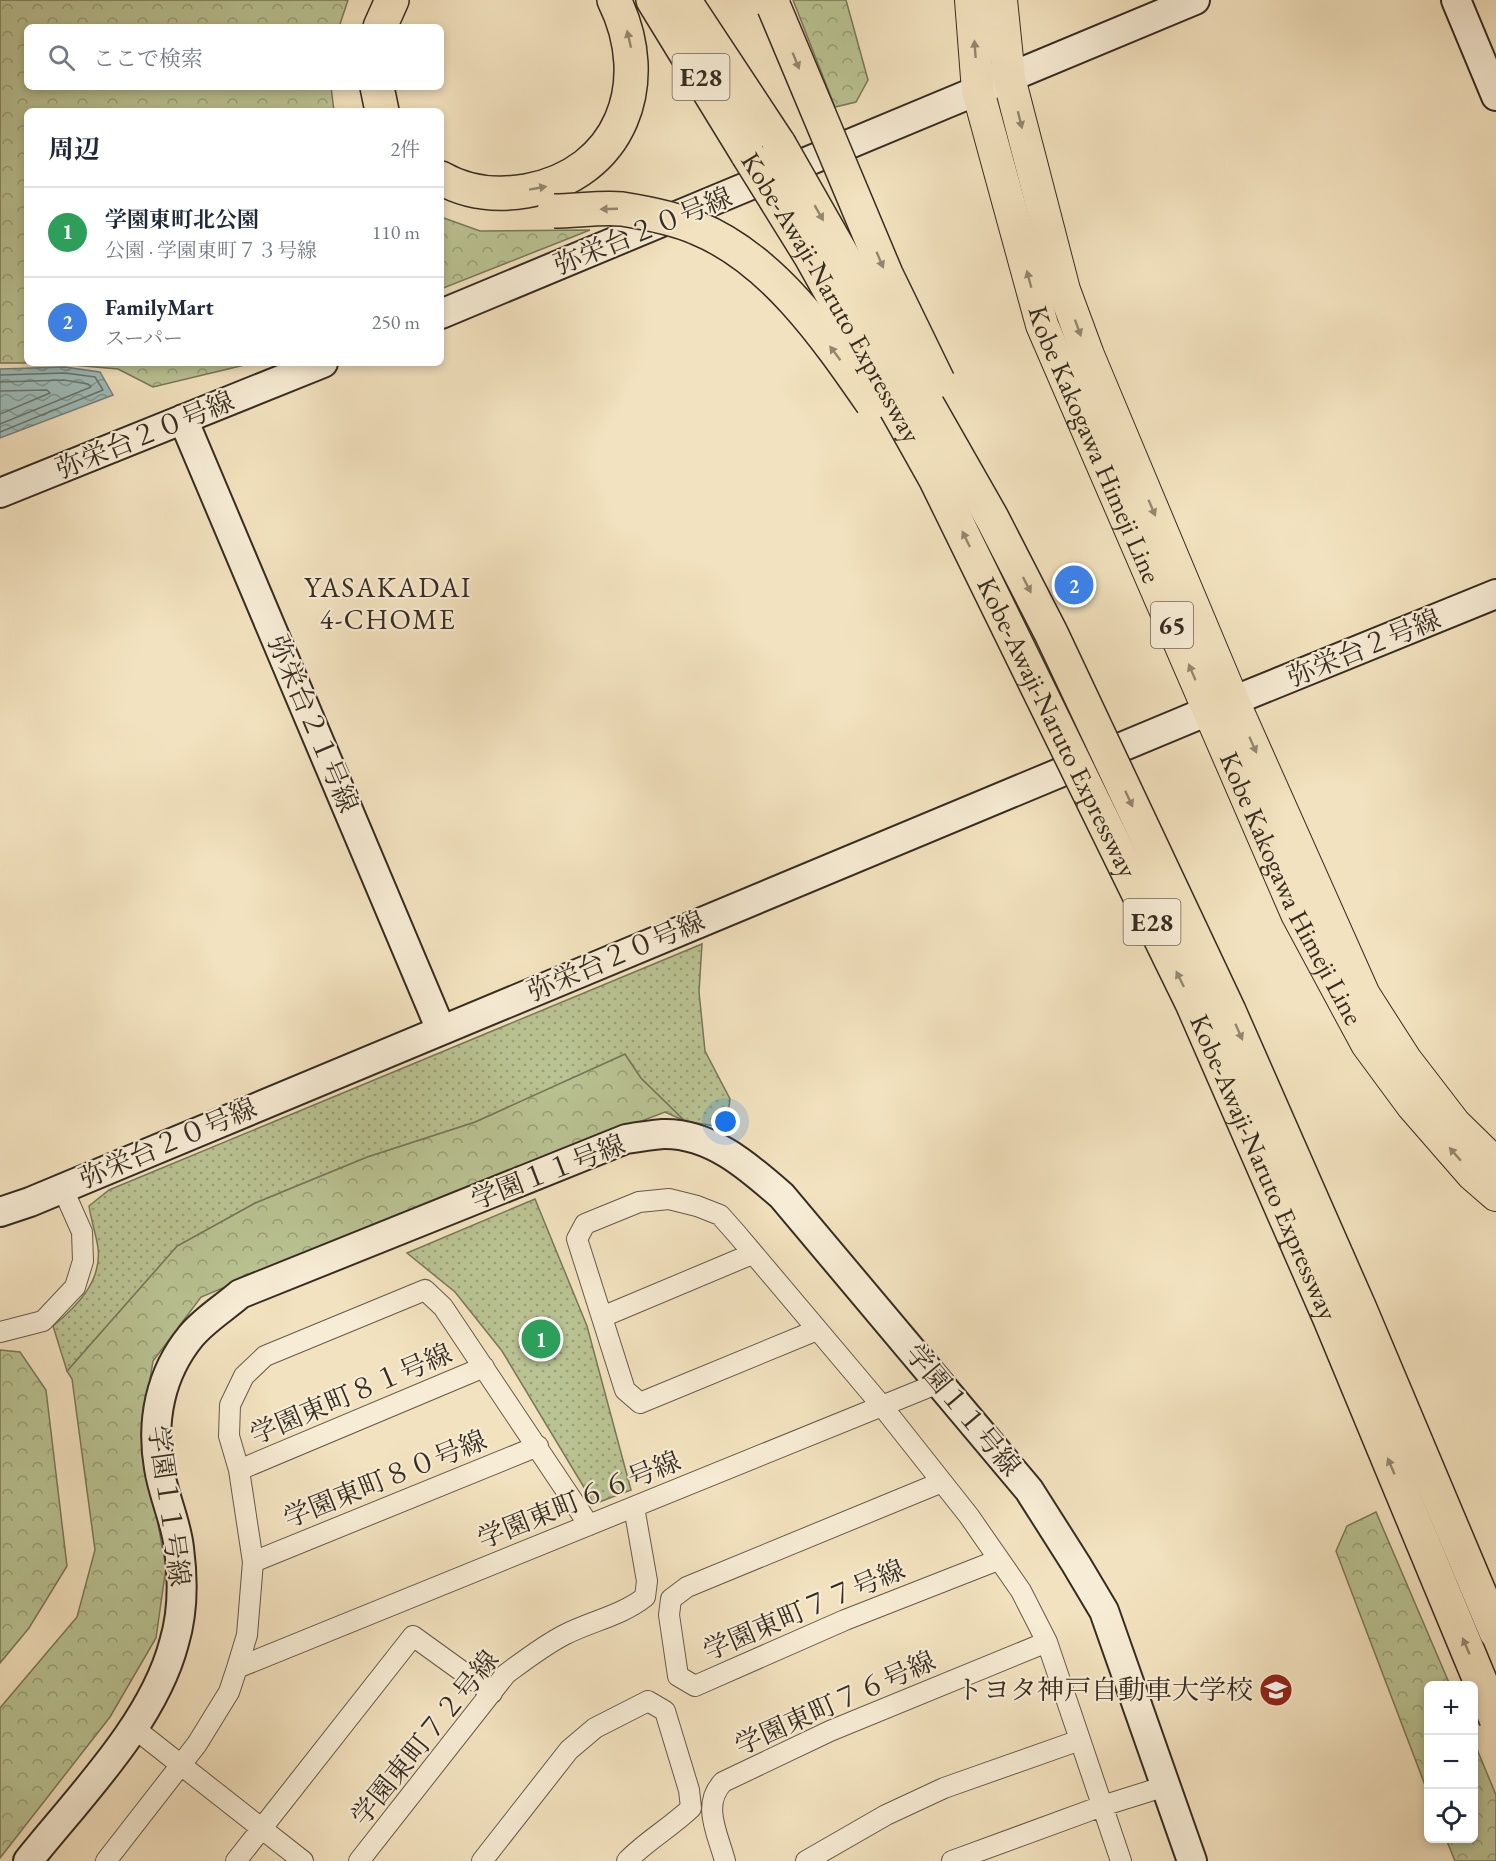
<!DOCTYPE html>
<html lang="ja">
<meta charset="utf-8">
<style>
:root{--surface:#fff;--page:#f6f6f7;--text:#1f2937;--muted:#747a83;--line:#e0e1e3;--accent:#8f2418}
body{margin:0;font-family:"EB Garamond","Noto Serif JP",serif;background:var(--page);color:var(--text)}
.controls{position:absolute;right:18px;bottom:18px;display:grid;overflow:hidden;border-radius:9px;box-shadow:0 3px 9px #0003}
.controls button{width:54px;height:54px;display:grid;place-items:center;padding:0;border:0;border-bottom:2px solid var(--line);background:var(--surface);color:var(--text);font:30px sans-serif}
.you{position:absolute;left:726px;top:1122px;width:21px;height:21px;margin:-15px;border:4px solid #fff;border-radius:50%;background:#1a73e8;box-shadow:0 0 0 9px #1a73e833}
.badge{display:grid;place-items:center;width:39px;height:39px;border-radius:50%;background:var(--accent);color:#fff;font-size:20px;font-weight:700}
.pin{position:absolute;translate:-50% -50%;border:3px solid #fff;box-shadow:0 2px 6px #0006}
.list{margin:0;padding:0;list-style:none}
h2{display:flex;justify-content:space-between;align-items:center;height:78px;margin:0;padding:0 24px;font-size:26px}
h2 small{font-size:20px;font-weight:400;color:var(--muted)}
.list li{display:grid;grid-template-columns:39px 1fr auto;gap:18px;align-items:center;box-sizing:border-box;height:90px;padding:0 24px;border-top:2px solid var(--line)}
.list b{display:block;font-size:22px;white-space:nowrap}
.list p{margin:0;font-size:20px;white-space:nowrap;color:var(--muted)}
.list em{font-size:20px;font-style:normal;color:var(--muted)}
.icon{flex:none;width:33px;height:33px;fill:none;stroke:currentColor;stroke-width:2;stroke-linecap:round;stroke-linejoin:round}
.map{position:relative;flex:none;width:1496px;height:1861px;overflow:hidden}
.search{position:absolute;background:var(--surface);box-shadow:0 3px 9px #0003;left:24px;top:24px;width:420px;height:66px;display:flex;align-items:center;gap:15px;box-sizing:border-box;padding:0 21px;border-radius:9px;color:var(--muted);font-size:22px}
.panel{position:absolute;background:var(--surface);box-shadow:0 3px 9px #0003;left:24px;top:108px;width:420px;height:258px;border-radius:9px}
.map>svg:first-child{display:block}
.forest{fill:url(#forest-crowns);stroke:#78785a;stroke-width:1.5}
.park{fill:url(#park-dots);stroke:#78785a;stroke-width:1.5}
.water{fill:url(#water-waves);stroke:#74827d;stroke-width:1.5}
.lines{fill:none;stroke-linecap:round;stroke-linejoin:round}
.shore{stroke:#6a746e;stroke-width:1.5}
.street-casing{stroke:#655a48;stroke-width:22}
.secondary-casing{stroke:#362c21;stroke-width:32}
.primary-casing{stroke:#362c21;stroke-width:34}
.highway-casing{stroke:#362c21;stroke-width:36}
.street{stroke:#f7ecd5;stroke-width:20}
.secondary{stroke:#f7ecd5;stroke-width:28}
.primary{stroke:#f3e2bf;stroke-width:32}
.highway{stroke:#f3e2bf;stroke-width:33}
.highway-bridge-casing{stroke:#362c21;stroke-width:36;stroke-linecap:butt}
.highway-bridge{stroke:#f3e2bf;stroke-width:33}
.oneway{fill:#948770}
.labels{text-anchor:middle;stroke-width:4.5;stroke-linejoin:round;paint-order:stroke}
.shield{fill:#f7ecd5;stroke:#706657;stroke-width:1.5}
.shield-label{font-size:26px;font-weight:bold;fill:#362c21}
.street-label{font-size:27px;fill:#362c21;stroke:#f7ecd5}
.poi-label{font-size:27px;fill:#362c21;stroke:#f7ecd5;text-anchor:end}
.neighbourhood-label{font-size:28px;letter-spacing:1.5px;fill:#362c21;stroke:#f7ecd5}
</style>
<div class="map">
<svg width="1496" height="1861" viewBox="0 0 1496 1861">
<defs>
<pattern id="forest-crowns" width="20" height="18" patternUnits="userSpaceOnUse" patternTransform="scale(1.5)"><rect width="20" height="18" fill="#bac393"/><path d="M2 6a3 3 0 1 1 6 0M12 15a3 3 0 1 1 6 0" fill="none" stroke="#989f78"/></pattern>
<pattern id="park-dots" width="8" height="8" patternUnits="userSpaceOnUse" patternTransform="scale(1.5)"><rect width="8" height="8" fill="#bac393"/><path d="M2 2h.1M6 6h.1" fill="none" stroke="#989f78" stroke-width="1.8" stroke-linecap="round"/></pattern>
<pattern id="water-waves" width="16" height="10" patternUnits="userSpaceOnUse" patternTransform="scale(1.5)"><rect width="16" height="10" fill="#9ebcba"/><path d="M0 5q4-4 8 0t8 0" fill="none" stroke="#829997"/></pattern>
</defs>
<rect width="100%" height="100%" fill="#f3e2bf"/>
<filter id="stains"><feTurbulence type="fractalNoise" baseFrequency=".00333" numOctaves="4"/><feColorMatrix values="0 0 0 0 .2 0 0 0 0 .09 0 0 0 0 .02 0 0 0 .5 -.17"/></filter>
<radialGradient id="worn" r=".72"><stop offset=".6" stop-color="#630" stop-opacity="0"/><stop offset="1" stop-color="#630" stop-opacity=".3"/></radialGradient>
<!-- forest -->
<path class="forest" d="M0 0H348L339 27H27V87H331L334 111H27V363H0Z
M793 0H846L868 80 856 102 835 107Z
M441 217 480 231 590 230 441 289Z
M49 363H253L153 387 118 369Z
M625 1054 641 1078 685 1121 665 1112 449 1194 201 1297 153 1361 141 1433 166 1567 156 1638 110 1717 0 1858V1708L77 1617 95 1550 72 1379 67 1371 177 1246 255 1203 367 1157 475 1122Z
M0 1350 20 1352 46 1390 67 1566 29 1628 0 1663Z
M1376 1512 1450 1685 1428 1686V1793L1336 1551 1347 1526Z
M1474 1742 1496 1795V1861H1455L1446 1839 1474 1838Z"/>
<!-- park -->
<path class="park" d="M702 944 699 992 705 1051 730 1099 726 1128 685 1121 641 1078 625 1054 475 1122 367 1157 255 1203 177 1246 67 1371 53 1326C76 1307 102 1282 98 1248 96 1234 91 1220 89 1206L109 1190Z
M535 1199 587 1326 631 1490 594 1504 502 1351 455 1292 407 1253Z"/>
<!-- water -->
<path class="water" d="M65 367 100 372 113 395 0 438V369Z"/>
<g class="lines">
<!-- shore -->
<path class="shore" d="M0 375 65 373 95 377 103 390 0 432
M0 382 64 380 88 384 91 387 0 424
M0 391 47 390 50 393 0 414"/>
<!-- street casing -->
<g class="street-casing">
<path id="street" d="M602 1317 752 1254
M817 1330 640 1403 625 1390 577 1239 585 1224 639 1202 669 1199 697 1206 720 1215 736 1233 882 1406 969 1516 1021 1591 1047 1642 1121 1861
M0 1332 43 1321 75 1287 83 1261 82 1232 62 1187
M239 1470 484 1367
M942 1482 687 1587 671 1599 669 1615 678 1676 695 1686 845 1620 998 1560
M253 1562 538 1446
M237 1668 941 1382
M134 1728 303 1861
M106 1861 197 1744 229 1692 237 1668 247 1635 253 1562 239 1470 229 1436 230 1405 244 1376 265 1356 425 1290 443 1307 589 1525
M236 1861 413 1636 492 1693
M359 1861 506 1674C525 1660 543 1646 564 1635 591 1621 621 1616 645 1597L647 1581 634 1507
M482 1861 569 1750 595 1728 648 1701 665 1711 689 1790 691 1808C670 1828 646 1841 627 1861
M725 1861C718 1834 701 1805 723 1782L830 1731 1047 1642
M806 1861 886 1815 944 1788 1080 1740
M952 1861 1102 1806 1166 1786"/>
</g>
<!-- secondary casing -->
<g class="secondary-casing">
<path id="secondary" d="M1456 0 1496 96
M441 314 1195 0
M183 419 441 1030
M0 493 323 363
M0 1212 30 1202 1208 711 1496 594
M28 1861C79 1797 153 1723 174 1643 183 1613 183 1578 179 1548 176 1521 163 1495 159 1468 151 1421 160 1374 191 1336 204 1320 224 1308 240 1294L626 1139C638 1137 651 1135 663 1134 711 1133 749 1167 782 1196L1029 1490 1076 1564 1104 1611 1192 1861"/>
</g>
<!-- primary casing -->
<g class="primary-casing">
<g id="primary">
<path id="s1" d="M971 0 978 91 1042 325 1297 914 1367 1044 1412 1105 1473 1175 1496 1195"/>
<path d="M1001 0 1009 78 1064 290 1088 355 1233 701 1364 995 1405 1059 1455 1124 1496 1164"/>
</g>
</g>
<!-- highway casing -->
<g class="highway-casing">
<path id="highway" d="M653 0 748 155
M684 0 779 144
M380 27 392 0
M377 87 382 111
M441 178C467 193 496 196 526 191 621 174 655 83 614 0"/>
</g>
<!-- street -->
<use href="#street" class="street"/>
<!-- secondary -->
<use href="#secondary" class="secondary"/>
<!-- primary -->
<use href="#primary" class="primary"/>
<!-- highway -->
<use href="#highway" class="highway"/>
<!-- highway-bridge casing -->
<g class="highway-bridge-casing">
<g id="highway-bridge">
<path d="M774 7 886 274 938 381"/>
<path d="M779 144 992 518 1051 633 1229 1011 1360 1309 1496 1632"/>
<path id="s2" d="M748 155 810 255 936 480 1192 1003 1330 1319 1496 1719"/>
<path d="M554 211C576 211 600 207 622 209 647 213 674 218 697 228 773 259 827 338 872 403"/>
</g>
</g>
<!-- highway-bridge -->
<use href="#highway-bridge" class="highway-bridge"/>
</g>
<!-- one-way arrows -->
<defs><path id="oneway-solid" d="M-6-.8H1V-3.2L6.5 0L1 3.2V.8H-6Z" transform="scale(1.5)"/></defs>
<g class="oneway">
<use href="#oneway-solid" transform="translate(629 39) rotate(-103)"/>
<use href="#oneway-solid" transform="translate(975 49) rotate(-94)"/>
<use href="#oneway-solid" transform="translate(796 61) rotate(68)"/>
<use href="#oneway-solid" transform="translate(1020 120) rotate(76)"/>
<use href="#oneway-solid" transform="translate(538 188) rotate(-10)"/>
<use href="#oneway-solid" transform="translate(609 209) rotate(178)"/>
<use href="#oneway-solid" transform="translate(819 213) rotate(60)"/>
<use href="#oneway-solid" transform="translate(880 260) rotate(67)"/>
<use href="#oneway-solid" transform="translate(1029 279) rotate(-105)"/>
<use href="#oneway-solid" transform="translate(1078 328) rotate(70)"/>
<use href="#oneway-solid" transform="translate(835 353) rotate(-127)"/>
<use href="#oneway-solid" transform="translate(1152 508) rotate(67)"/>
<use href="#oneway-solid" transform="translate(966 539) rotate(-116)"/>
<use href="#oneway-solid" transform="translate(1027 585) rotate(63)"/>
<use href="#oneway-solid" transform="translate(1192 672) rotate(-113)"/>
<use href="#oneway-solid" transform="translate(1253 745) rotate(66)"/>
<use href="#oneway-solid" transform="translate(1129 799) rotate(65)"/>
<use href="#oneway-solid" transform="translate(1180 979) rotate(-116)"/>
<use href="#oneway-solid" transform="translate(1239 1032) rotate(66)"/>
<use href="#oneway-solid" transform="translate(1455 1154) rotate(-131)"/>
<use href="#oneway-solid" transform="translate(1391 1466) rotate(-113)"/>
<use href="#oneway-solid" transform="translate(1466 1646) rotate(-113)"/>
</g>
<!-- icons -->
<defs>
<g id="school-disc" transform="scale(1.725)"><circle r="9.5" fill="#8f2418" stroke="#f7ecd5"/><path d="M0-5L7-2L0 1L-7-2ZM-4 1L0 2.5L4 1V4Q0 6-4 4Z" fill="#fff"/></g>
</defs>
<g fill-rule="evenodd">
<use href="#school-disc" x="1276" y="1690"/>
</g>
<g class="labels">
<!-- shield labels -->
<g class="shield">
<rect x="672.5" y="54" width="57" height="46" rx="4.5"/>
<rect x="1151" y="602" width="42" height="46" rx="4.5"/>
<rect x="1123.5" y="899" width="57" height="46" rx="4.5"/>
</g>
<g class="shield-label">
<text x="701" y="86">E28</text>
<text x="1172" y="634">65</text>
<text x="1152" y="931">E28</text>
</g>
<!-- street labels -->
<g class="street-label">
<text transform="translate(643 231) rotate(-22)" y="9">弥栄台２０号線</text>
<text dy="9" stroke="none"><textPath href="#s2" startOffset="165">Kobe-Awaji-Naruto Expressway</textPath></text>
<text transform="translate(145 435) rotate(-22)" y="9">弥栄台２０号線</text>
<text dy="9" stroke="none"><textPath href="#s1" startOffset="464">Kobe Kakogawa Himeji Line</textPath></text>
<text transform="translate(1364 648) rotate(-22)" y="9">弥栄台２号線</text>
<text transform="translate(313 724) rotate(67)" y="9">弥栄台２１号線</text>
<text dy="9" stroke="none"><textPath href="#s2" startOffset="651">Kobe-Awaji-Naruto Expressway</textPath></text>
<text dy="9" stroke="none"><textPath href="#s1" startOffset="950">Kobe Kakogawa Himeji Line</textPath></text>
<text transform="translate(616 956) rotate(-23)" y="9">弥栄台２０号線</text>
<text transform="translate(168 1143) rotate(-23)" y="9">弥栄台２０号線</text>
<text dy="9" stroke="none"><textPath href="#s2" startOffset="1137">Kobe-Awaji-Naruto Expressway</textPath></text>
<text transform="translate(548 1172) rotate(-21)" y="9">学園１１号線</text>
<text transform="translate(351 1394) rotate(-23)" y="9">学園東町８１号線</text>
<text transform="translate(963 1410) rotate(50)" y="9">学園１１号線</text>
<text transform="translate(385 1479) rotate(-22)" y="9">学園東町８０号線</text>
<text transform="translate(579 1500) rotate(-22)" y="9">学園東町６６号線</text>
<text transform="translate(169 1506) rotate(82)" y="9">学園１１号線</text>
<text transform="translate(804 1610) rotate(-23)" y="9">学園東町７７号線</text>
<text transform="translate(835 1703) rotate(-24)" y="9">学園東町７６号線</text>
<text transform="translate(425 1738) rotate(-51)" y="9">学園東町７２号線</text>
</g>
<!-- poi labels -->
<g class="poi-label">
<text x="1253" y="1699">トヨタ神戸自動車大学校</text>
</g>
<!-- neighbourhood labels -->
<g class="neighbourhood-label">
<text x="388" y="597">YASAKADAI<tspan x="388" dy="32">4-CHOME</tspan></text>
</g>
</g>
<rect width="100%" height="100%" filter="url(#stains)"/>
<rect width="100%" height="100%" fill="url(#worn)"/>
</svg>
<div class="controls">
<button>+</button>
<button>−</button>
<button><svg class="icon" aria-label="locate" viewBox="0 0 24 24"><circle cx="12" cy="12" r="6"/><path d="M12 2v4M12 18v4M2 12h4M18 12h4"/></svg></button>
</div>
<div class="you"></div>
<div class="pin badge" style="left:541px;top:1339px;background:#2e9e5b">1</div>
<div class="pin badge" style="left:1074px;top:585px;background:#3f7fe0">2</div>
<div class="search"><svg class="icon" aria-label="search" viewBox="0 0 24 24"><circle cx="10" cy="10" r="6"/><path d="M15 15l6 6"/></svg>ここで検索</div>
<section class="panel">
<h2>周辺<small>2件</small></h2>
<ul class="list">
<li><span class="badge" style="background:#2e9e5b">1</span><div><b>学園東町北公園</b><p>公園 · 学園東町７３号線</p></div><em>110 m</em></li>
<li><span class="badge" style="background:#3f7fe0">2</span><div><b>FamilyMart</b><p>スーパー</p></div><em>250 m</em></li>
</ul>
</section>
</div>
